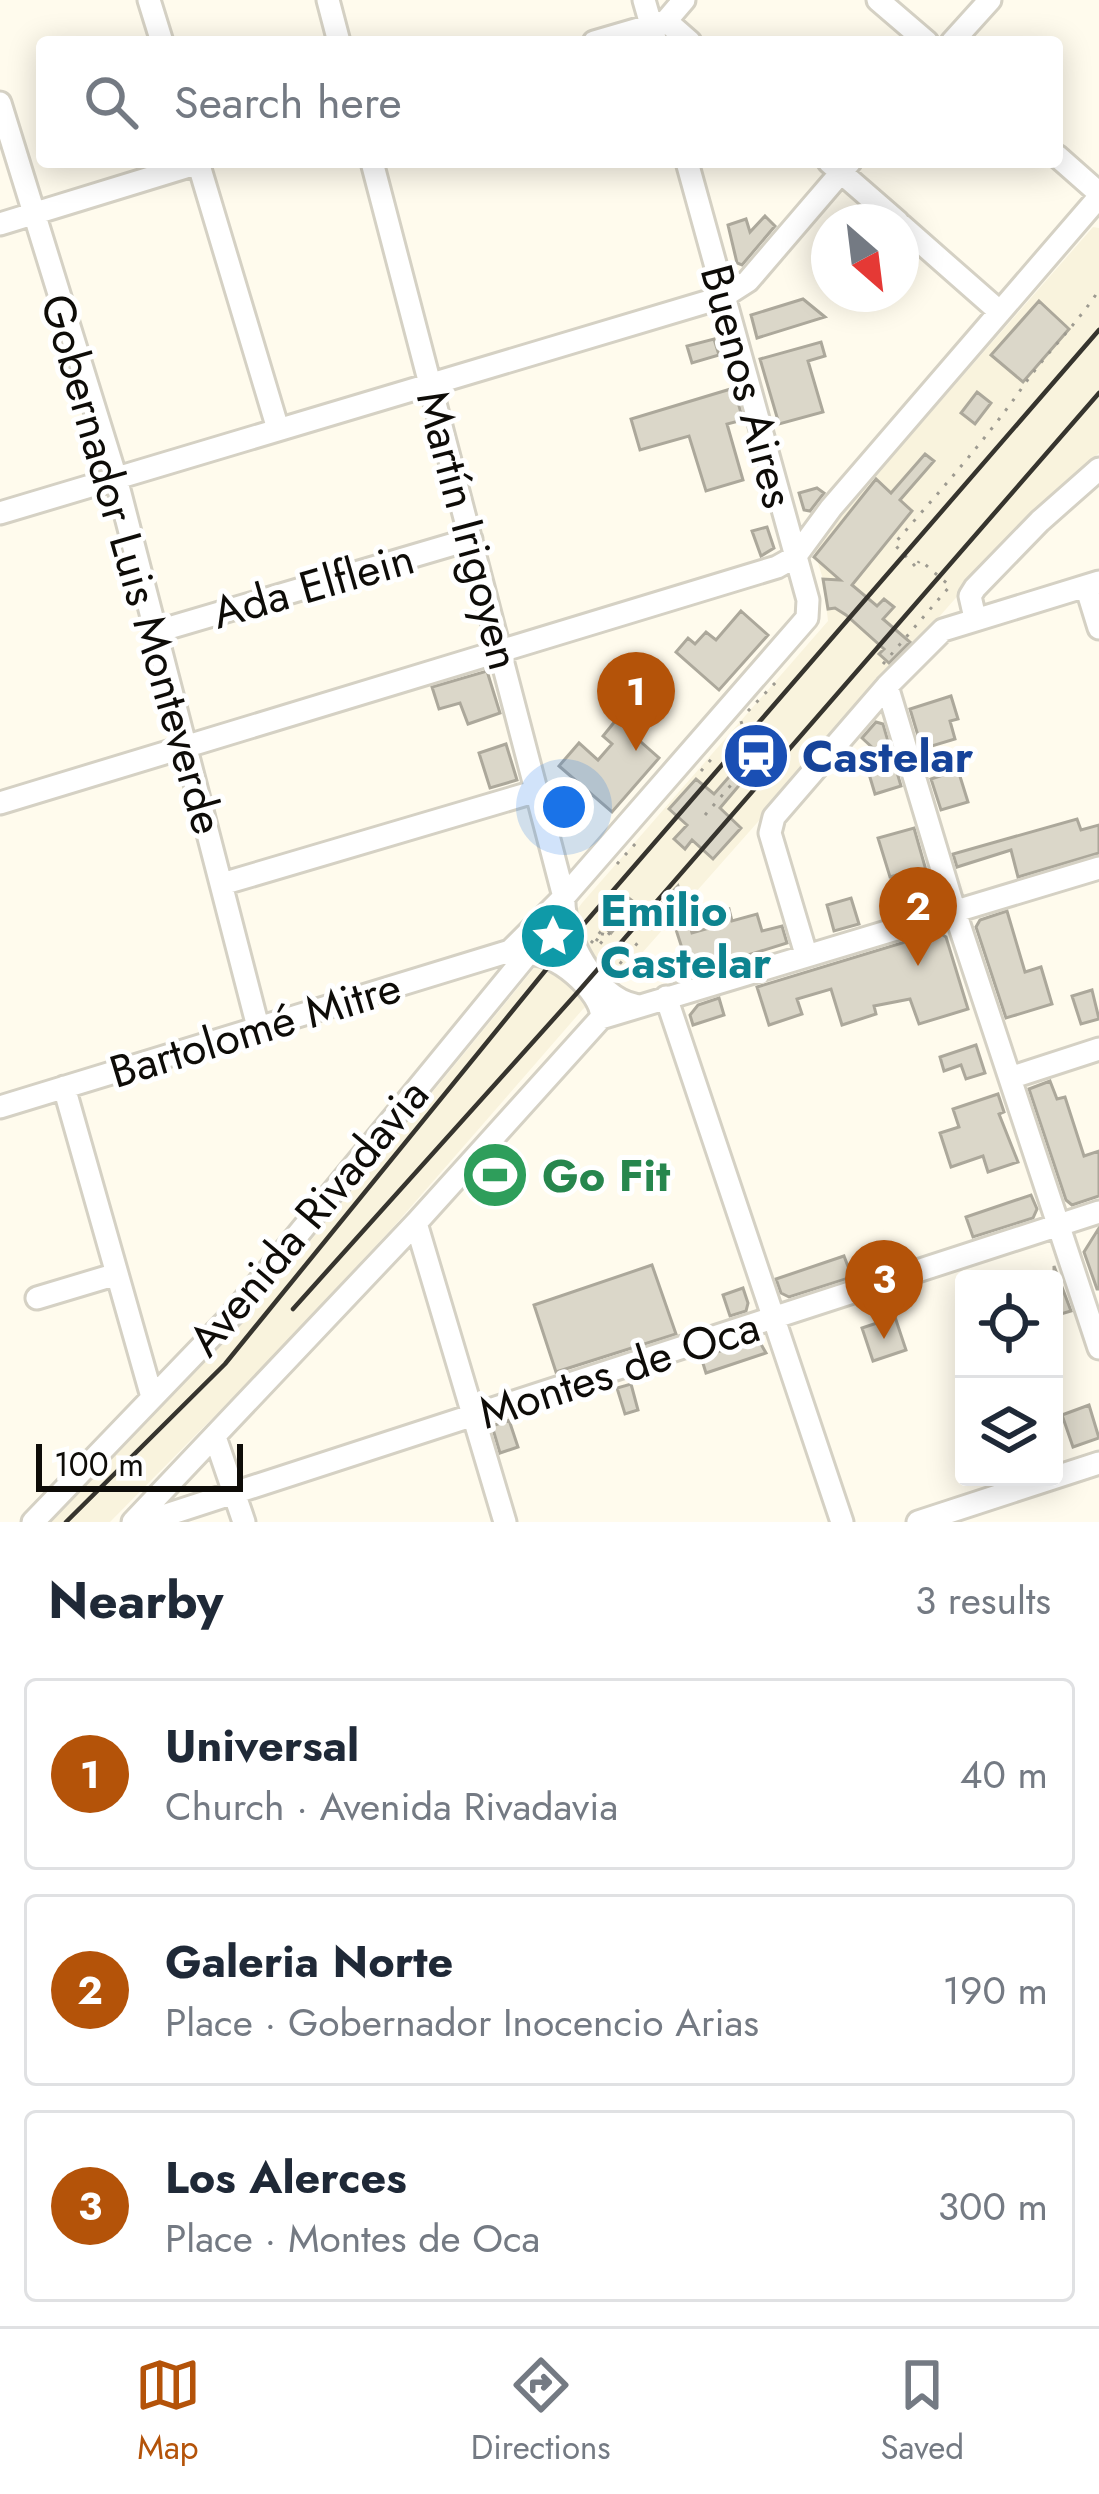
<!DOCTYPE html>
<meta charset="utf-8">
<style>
:root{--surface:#fff;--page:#f2f2f3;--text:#1f2937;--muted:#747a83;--line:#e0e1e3;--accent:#b45309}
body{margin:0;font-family:Jost,sans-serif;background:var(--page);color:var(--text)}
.controls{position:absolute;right:36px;bottom:36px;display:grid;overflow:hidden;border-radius:12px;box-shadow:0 6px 30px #0003}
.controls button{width:108px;height:108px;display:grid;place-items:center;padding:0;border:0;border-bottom:3px solid var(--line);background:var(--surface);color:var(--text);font:60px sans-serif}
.compass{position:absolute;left:811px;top:204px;width:108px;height:108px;border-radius:50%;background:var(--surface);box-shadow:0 6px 30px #0003;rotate:152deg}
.scale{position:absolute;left:36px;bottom:30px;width:207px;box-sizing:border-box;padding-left:12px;border:6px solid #0e0c08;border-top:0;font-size:33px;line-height:42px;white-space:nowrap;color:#0e0c08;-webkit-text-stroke:9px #fff;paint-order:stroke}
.you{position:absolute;left:564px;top:807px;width:42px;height:42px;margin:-30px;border:9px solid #fff;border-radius:50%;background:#1a73e8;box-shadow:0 0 0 18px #1a73e833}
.badge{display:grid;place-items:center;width:78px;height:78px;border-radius:50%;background:var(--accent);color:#fff;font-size:39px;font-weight:700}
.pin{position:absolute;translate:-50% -99px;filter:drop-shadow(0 3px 6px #0008)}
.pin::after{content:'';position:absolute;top:63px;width:42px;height:36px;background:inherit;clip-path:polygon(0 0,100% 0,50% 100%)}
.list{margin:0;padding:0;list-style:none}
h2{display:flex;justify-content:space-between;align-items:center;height:156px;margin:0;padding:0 48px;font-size:51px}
h2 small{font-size:39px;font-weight:400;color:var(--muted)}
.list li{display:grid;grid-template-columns:78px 1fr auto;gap:36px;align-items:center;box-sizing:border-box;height:192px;margin:0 24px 24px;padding:0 24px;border:3px solid var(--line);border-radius:12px}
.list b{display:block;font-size:45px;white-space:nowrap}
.list p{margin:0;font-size:39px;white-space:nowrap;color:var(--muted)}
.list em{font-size:39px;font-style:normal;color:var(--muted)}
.icon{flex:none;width:66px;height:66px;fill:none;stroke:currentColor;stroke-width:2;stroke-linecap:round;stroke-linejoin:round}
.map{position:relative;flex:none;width:1099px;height:1522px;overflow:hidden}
.search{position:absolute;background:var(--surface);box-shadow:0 6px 30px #0003;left:36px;right:36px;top:36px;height:132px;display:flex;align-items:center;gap:30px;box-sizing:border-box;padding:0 42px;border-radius:12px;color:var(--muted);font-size:45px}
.sheet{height:804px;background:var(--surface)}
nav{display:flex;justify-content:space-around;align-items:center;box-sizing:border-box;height:168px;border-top:3px solid var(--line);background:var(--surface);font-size:33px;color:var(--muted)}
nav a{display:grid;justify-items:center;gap:6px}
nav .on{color:var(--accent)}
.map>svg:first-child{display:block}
.built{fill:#f9f3dd}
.building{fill:#dbd7c9;stroke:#aca89b;stroke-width:3}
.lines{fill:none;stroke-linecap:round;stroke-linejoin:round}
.minor-casing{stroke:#d5d1c4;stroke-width:27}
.path{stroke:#9d9a90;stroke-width:3;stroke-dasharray:3 9;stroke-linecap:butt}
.minor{stroke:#fff;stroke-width:21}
.rail{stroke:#36342e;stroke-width:4.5}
.labels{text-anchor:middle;stroke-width:10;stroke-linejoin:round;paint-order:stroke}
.street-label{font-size:45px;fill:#0e0c08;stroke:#fff}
.transit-label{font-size:45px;font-weight:bold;fill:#164399;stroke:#fff;text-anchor:start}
.culture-label{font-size:45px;font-weight:bold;fill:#0d838f;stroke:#fff;text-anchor:start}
.leisure-label{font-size:45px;font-weight:bold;fill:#27864d;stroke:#fff;text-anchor:start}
</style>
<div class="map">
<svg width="1099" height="1522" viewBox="0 0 1099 1522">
<rect width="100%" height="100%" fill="#fffbed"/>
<!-- built -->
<path class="built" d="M1093 227 1099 228V453L992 557 619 979 583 1009 396 1224 260 1370 110 1522H50L254 1310 530 973 582 903 828 621 823 579 813 547Z"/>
<!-- building -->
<path class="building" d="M765 216 775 226 742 265 737 263 728 225 746 219 750 232Z
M803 299 825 317 757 338 751 315Z
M1039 301 1069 329 1023 382 991 355Z
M714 339 719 355 692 363 687 346Z
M821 342 825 356 808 361 823 412 779 424 760 359Z
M734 388 743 420 727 424 743 480 706 491 689 436 640 450 631 419Z
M977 392 991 403 975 424 961 413Z
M925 454 934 461 900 500 912 511 852 585 877 606 884 599 894 607 883 619 910 642 889 663 879 654 884 649 846 615 835 608 828 609 823 579 840 580 814 557 876 479 891 493Z
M817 488 824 493 810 511 804 510 799 493Z
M767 527 774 548 761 556 752 531Z
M741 611 768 635 719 690 676 652 688 638 695 644 706 632 716 640Z
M487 671 500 713 468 724 460 703 439 709 432 687Z
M951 696 958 719 950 721 955 739 922 749 910 709Z
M616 720 659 758 612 812 559 766 579 743 598 760 612 744 603 736Z
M876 722 883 724 901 786 875 794 866 764 876 751 862 738Z
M772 728 781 736 720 808 741 828 713 859 692 840 685 849 674 839 687 825 669 809 696 779 714 794Z
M506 744 517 780 490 788 479 753Z
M958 770 968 802 941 810 931 779Z
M1077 819 1081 830 1099 825V853L1018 877 1011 850 957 867 953 854Z
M914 828 933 895 930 903 916 907 907 872 890 877 878 838Z
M678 886 692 933 713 927 710 915 729 909 732 921 757 914 762 931 782 926 787 943 690 973 670 911 662 903Z
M626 896 635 903 611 933 602 925Z
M851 898 859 924 834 931 827 905Z
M1007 911 1025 972 1041 967 1052 1004 1006 1018 976 927 980 920Z
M938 932 946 937 968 1009 919 1024 910 999 874 1006 876 1014 842 1025 831 989 797 999 802 1014 769 1025 757 987Z
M1092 990 1099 1019 1081 1024 1072 996Z
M719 998 724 1015 693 1025 690 1015 698 1005Z
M976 1045 985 1073 966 1079 961 1065 944 1071 940 1057Z
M1050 1081 1057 1099 1065 1097 1084 1156 1099 1151V1196L1072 1205 1066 1200 1029 1089Z
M998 1094 1004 1112 999 1114 1018 1162 988 1172 983 1156 951 1167 940 1133 959 1127 953 1109Z
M1031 1195 1037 1209 1033 1218 973 1237 966 1217Z
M1099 1228V1289H1097L1084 1252Z
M844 1256 852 1277 789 1297 781 1293 776 1279Z
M652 1265 676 1334 556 1372 534 1305Z
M1054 1266 1071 1311 1054 1316Z
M743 1288 748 1303 746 1311 730 1316 723 1295Z
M895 1317 906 1350 873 1361 862 1328Z
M758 1339 766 1353 706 1373 701 1357Z
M631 1384 638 1410 625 1414 617 1388Z
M1089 1405 1099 1438 1073 1447 1062 1415Z
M509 1420 518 1447 500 1453 492 1426Z"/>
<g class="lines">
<!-- minor casing -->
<g class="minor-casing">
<path id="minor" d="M149 0 162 42
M328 0 339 42
M644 0 656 42
M878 0 927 42
M666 21 690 42
M594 42 666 21 684 0
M952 42 990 0
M0 103 116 478 258 1027
M1057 156 1099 193
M198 162 278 429
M372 162 564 897C562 935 595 998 635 1005
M829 162 898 222
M0 224 202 162
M901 225 1000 312
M0 513 723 297 748 281 850 162
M1086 586 1099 628
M975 618 970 596 975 588 1040 521 1099 469
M155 632 471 539
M887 686 954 909 1099 1348
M0 803 777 567 795 557 831 508 1099 197
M222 884 537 791
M806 954 770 833 774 817 887 686 943 630 1099 582
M526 955C552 947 605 994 601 1018
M666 997 842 1522
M1010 1078 1099 1049
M64 1087 152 1397
M0 1107 510 951 564 897 807 618 808 600 687 162
M416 1223 505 1522
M37 1298 117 1274
M215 1437 244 1522
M137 1518 163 1516 1099 1212
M33 1522 232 1315 540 939
M133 1522 416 1223 601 1018 1099 868
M918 1522 1099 1463"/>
</g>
<!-- path -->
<path class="path" d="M915 566 894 544C939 492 985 441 1024 385 1047 352 1077 324 1099 290
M883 664 950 586 920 560 918 563
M748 711 777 681
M740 723 749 720
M701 771 714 756
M705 815 752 761
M617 864 636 843
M596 941 603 932 600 944 614 928 609 924
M591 943 625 903
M612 973 641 939"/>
<!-- minor -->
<use href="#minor" class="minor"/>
<!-- rail -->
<path class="rail" d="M293 1309 577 993 1099 393
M66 1522 225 1364 571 939 1099 330"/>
</g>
<!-- icons -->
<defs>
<g id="station-disc" transform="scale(3.45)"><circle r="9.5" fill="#1a4fb4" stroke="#fff"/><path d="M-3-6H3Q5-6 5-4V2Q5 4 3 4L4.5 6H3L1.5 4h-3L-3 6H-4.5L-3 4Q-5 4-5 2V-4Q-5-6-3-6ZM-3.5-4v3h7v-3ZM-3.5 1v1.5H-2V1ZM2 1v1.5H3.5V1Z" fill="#fff"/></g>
<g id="sight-disc" transform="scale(3.45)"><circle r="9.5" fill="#0f9aa8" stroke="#fff"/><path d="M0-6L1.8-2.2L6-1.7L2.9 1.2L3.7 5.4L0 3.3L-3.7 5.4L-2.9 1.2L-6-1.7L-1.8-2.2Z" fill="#fff"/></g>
<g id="stadium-disc" transform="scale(3.45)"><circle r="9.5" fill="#2e9e5b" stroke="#fff"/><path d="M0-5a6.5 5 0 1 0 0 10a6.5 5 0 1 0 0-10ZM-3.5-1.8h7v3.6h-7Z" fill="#fff"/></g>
</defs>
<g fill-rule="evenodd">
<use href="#station-disc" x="756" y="756"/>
<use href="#sight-disc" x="553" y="936"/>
<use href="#stadium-disc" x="495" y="1175"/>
</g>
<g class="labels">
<!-- street labels -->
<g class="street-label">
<text transform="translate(748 386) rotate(75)" y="16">Buenos Aires</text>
<text transform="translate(469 530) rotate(75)" y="16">Martín Irigoyen</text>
<text transform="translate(133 564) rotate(74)" y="16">Gobernador Luis Monteverde</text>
<text transform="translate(313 585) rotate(-16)" y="16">Ada Elflein</text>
<text transform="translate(255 1029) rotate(-17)" y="16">Bartolomé Mitre</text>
<text transform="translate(308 1217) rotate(-50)" y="16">Avenida Rivadavia</text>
<text transform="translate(619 1369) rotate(-18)" y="16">Montes de Oca</text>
</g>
<!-- transit labels -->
<g class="transit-label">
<text x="802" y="772">Castelar</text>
</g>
<!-- culture labels -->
<g class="culture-label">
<text x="600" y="926">Emilio<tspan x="600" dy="52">Castelar</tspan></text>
</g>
<!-- leisure labels -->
<g class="leisure-label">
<text x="542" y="1191">Go Fit</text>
</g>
</g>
</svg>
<div class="controls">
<button><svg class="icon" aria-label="locate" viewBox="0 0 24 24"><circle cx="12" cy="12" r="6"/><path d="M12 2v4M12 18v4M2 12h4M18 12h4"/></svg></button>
<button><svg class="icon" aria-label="layers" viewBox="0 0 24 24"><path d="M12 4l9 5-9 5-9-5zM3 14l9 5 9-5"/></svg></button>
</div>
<svg class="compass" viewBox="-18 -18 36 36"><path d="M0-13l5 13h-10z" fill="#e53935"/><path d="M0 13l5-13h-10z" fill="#747a83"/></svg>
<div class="scale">100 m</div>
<div class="you"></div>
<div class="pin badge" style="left:636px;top:751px">1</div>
<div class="pin badge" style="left:918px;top:966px">2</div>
<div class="pin badge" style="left:884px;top:1339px">3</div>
<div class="search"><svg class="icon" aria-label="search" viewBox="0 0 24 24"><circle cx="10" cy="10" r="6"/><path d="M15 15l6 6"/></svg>Search here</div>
</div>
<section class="sheet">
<h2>Nearby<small>3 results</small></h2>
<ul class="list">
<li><span class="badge">1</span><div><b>Universal</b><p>Church · Avenida Rivadavia</p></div><em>40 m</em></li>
<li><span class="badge">2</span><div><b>Galeria Norte</b><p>Place · Gobernador Inocencio Arias</p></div><em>190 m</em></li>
<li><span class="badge">3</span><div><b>Los Alerces</b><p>Place · Montes de Oca</p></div><em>300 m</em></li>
</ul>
</section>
<nav>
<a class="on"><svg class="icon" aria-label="map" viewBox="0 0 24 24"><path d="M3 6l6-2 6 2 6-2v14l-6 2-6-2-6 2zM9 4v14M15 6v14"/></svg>Map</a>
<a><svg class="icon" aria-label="directions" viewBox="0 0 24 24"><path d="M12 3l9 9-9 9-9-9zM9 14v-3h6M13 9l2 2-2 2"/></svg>Directions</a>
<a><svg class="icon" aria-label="saved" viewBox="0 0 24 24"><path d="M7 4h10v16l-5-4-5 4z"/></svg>Saved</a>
</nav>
